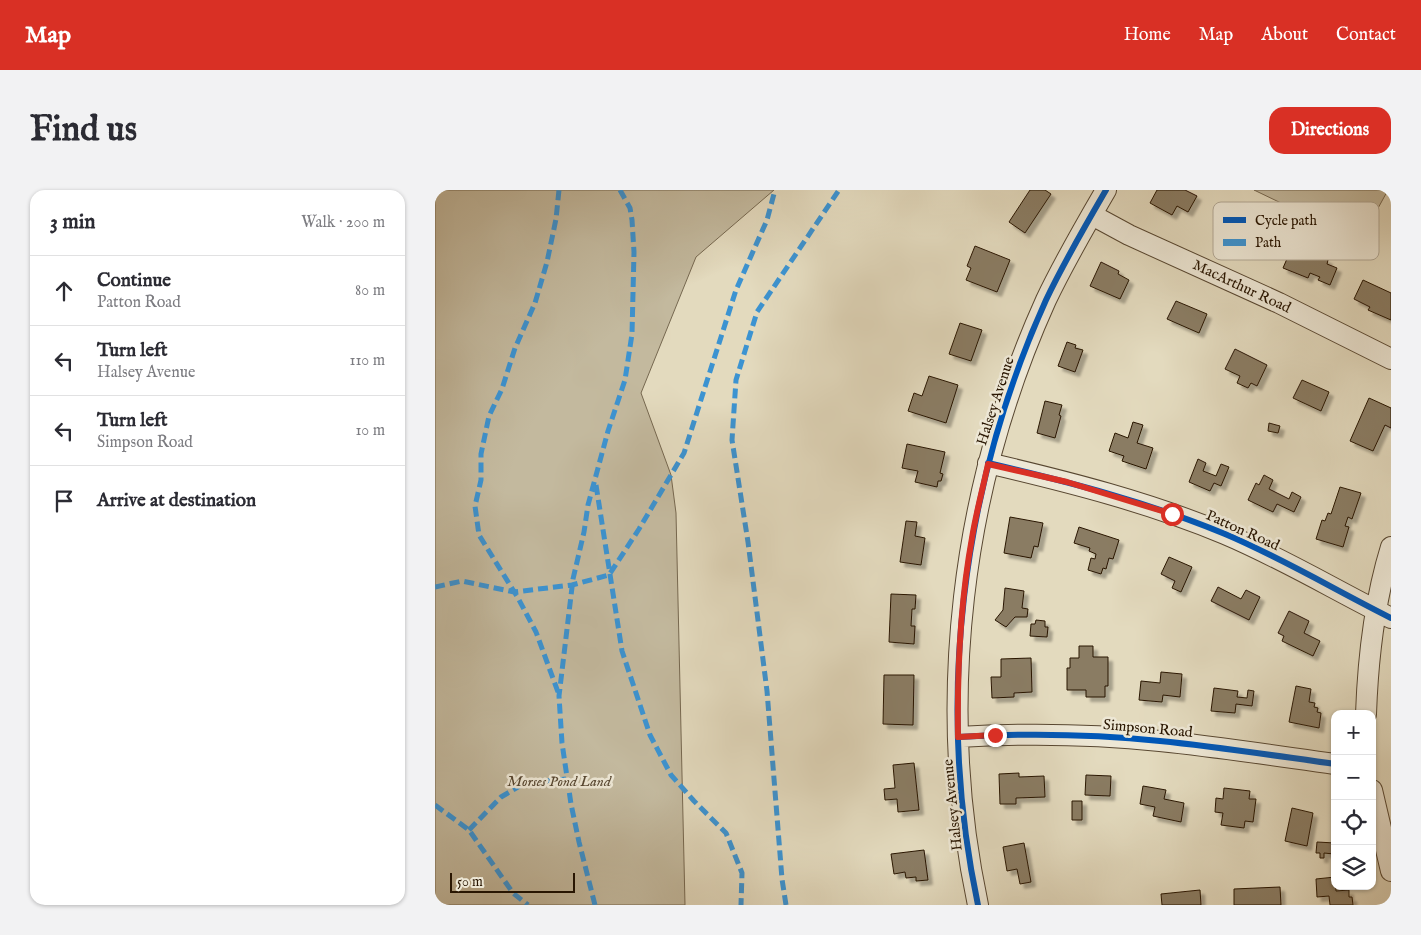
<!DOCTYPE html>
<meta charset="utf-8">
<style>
:root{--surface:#fff;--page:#f2f2f3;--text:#2b2b33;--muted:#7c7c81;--line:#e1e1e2;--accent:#d93025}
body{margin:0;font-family:"IM FELL English",serif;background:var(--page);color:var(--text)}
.controls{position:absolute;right:15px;bottom:15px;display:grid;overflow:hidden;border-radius:10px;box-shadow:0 1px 4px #0004}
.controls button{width:45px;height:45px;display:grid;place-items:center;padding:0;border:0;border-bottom:1px solid var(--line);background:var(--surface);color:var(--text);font:25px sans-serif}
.scale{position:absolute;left:15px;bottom:12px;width:125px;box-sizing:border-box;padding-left:5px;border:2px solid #291602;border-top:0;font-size:14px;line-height:18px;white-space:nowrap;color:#291602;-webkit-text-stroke:4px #ede7d5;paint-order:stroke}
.stop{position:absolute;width:15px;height:15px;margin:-11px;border:4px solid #d93025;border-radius:50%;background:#fff}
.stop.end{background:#d93025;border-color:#fff;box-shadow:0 1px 5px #0008}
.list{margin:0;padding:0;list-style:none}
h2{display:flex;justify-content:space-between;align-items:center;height:65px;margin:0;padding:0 20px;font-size:21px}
h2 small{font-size:16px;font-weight:400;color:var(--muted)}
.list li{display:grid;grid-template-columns:32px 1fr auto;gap:15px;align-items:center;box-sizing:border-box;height:70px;padding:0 20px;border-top:1px solid var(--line)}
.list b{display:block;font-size:19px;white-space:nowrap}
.list p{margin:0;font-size:16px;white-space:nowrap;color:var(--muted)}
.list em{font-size:16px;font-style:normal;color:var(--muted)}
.icon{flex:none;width:28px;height:28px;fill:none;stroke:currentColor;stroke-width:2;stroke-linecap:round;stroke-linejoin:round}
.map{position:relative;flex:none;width:956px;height:715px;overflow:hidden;border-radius:15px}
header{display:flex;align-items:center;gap:30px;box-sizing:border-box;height:70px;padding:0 25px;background:var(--accent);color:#fff}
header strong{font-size:24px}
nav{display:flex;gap:28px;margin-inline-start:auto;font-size:18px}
.intro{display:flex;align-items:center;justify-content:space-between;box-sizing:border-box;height:120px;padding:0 30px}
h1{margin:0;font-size:35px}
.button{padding:12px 22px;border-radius:15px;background:var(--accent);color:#fff;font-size:18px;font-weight:700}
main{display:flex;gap:30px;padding:0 30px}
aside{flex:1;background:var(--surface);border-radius:15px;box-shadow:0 1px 4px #0004}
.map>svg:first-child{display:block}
.green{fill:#c3b99e;stroke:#766850}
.building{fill:#8a7c64;stroke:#291602;filter:url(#shadow)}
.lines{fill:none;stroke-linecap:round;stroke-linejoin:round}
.minor-casing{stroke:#584731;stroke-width:22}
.minor{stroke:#ede7d5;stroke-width:20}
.quiet{stroke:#3c93d1;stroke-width:5;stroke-dasharray:10 5;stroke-linecap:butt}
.cycleway-casing{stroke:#ede7d5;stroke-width:9}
.cycleway{stroke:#0057b8;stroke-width:6}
.route{stroke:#d93025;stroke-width:6}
.labels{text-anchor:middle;stroke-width:5;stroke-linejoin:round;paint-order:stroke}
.street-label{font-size:15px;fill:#291602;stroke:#ede7d5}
.park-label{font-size:15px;font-style:italic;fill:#574731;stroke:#ede7d5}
.key{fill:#ede7d5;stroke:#b2a896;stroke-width:1}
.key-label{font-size:14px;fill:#291602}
</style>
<header>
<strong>Map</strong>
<nav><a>Home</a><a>Map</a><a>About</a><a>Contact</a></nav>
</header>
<div class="intro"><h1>Find us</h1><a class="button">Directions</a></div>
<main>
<aside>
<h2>3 min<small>Walk · 200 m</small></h2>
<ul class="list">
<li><svg class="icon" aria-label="ahead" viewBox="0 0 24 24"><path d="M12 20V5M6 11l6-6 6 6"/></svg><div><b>Continue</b><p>Patton Road</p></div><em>80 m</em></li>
<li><svg class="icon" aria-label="left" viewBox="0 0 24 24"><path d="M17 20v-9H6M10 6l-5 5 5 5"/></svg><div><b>Turn left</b><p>Halsey Avenue</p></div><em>110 m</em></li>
<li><svg class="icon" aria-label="left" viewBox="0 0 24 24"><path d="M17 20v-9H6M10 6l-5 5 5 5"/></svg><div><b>Turn left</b><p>Simpson Road</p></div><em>10 m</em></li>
<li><svg class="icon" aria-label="arrive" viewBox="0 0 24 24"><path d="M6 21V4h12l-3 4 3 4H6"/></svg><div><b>Arrive at destination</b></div></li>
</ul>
</aside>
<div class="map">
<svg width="956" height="715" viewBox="0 0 956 715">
<defs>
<filter id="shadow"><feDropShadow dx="4.5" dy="4.5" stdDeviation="1" flood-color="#0004"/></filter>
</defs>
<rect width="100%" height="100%" fill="#e3dabe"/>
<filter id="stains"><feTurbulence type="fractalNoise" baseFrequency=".004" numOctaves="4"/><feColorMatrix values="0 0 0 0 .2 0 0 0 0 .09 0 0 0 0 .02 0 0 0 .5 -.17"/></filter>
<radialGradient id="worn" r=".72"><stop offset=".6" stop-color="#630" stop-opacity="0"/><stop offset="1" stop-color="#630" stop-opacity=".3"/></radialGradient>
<!-- green -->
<path class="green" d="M0 0H339L261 67 206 203 236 285 241 323 250 715H0Z
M819 0H953L925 51Z"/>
<!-- building -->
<path class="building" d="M595 0H610L616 4 590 43 574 32Z
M722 0H750L762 6 753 22 742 16 737 25 715 13Z
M858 55 893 70 892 74 902 78 895 95 883 90 885 87 875 83 873 88 848 78Z
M540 56 575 70 562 102 531 90 536 78 532 76Z
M666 72 684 81 683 84 694 90 685 109 655 96Z
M928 90 956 103V130L933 120 935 117 919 109Z
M741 111 772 124 764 143 732 129Z
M525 133 547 140 536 171 514 164Z
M632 152 641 155 640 158 648 160 640 182 623 176Z
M800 159 832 175 822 196 816 193 813 198 802 193 805 186 790 179Z
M494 186 523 195 511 233 473 221 479 203 487 206Z
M867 190 894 202 886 221 858 208Z
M934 208 956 218V238L950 235 938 261 915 251Z
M610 211 627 215 624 225 626 226 620 248 602 243Z
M698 232 708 235 702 253 718 258 711 279 687 271 689 266 674 261 680 243 693 248Z
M834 233 845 236 843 243 833 241Z
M472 254 510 262 505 283 508 284 506 291H503L502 297 480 292 483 281 467 278Z
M763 269 771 273 768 281 781 286 786 274 794 277 786 296 779 293 775 301 754 292Z
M829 285 838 290 834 299 854 309 857 302 866 307 859 322 842 314 838 322 813 310 821 293 824 295Z
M905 297 926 303 917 329 913 327 910 336 914 337 908 357 881 349 887 330 890 331 893 323 896 324Z
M575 327 608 333 603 357 599 356 596 368 569 363Z
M471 331 482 332 480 346 490 348 486 375 465 372Z
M644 337 684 350 678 369 674 368 671 379 668 378 666 384 653 380 656 368 660 369 661 364 654 361 655 358 639 353Z
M734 367 757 377 746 402 737 398 740 391 726 384Z
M783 397 806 409 811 400 825 407 814 430 776 411Z
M570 398 589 401 587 418 593 419 592 427H580L571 437 560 430 568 420Z
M456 404 481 405 480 419H477L476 436H480L479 454 454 452Z
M854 421 874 431 869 443 885 451 878 466 847 451 849 446 843 443Z
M601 430 610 431V437H613L612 447 595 446 596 434H600Z
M644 456H658V467H673V496H670V507H651V500H632V478H635V468H644Z
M596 468 597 502 579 503V507L557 508 556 487H566V469Z
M726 482 747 484 745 507 728 505 727 512 704 510 706 491 725 493Z
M449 485H479L478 535 448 534Z
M861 496 876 499 874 512 880 513 879 517 883 518 882 522 886 523 884 538 854 532Z
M779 498 803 501 802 507 812 508 813 500 819 501 817 516 801 514 800 523 776 521Z
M479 573 484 620 463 622 462 609 450 610 449 599 460 598 458 575Z
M584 583V587L609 586 610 607 581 608V614H565L564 584Z
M651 585 676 586 675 606 650 605Z
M708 596 731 600 729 609 749 613 746 632 718 626 720 617 705 614Z
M789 598 815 601 814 609H821L818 632 810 631 809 638 786 635 788 623 780 622 781 608 788 609Z
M637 611H647V630H637Z
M857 618 878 623 872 656 850 651Z
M882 652 900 653 899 664 889 663V668H885V663H881Z
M589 653 596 692 585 694 582 679 572 681 568 657Z
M489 660 493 690 481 691V687L471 688 470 682 459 684 456 664Z
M900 687 901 701 914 700V707H917L918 715H895L894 706 882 707 881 689Z
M845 697 846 715H799V699Z
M765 700 766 715H727L726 704Z"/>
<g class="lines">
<!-- minor casing -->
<g class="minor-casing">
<path id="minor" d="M657 25 694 45 844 113 956 169
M553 273C634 292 713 312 790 344 847 368 900 400 956 428
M931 524C933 467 939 412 956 357
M523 547C590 543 658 544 725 551 784 557 842 566 900 574
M937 600 956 681
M543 715C500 513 526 298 611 110 629 72 650 36 671 0"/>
</g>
<!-- minor -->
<use href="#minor" class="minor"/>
<!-- quiet -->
<path class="quiet" d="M161 295 187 461 215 545 236 585 259 611 291 643 307 683 306 715
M0 397 27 391 79 402 137 395 174 385 204 339 249 263 301 100 332 30 340 0
M123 502 101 442 83 408 44 345 40 316 46 290V264L54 226 67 199 80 158 100 113 112 72 121 29 124 0
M0 615 34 640 78 703 93 715
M34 640 66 607 90 593 132 589
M160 715 144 652 136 614 127 553 124 506 138 389 149 342 153 315 173 241 190 190 197 144 199 62 197 30 195 18 185 0
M351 715 347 689 332 501 313 352 297 250 301 190 322 122 404 0"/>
<!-- cycleway casing -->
<g class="cycleway-casing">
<path id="cycleway" d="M553 273C634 292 713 312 790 344 847 368 900 400 956 428
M523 547C590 543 658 544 725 551 784 557 842 566 900 574
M543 715C500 513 526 298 611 110 629 72 650 36 671 0"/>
</g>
<!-- cycleway -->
<use href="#cycleway" class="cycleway"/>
</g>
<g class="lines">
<!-- route -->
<path class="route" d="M560 545 523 547C522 481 525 414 537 348 541 323 548 298 553 274L632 292 737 324"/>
</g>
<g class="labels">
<!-- street labels -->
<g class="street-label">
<text transform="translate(807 96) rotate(25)" y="5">MacArthur Road</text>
<text transform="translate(560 211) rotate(-72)" y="5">Halsey Avenue</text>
<text transform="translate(808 340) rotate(24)" y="5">Patton Road</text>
<text transform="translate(713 538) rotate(5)" y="5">Simpson Road</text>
<text transform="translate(517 615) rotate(-96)" y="5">Halsey Avenue</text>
</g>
<!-- park labels -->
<g class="park-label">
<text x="124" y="596">Morses Pond Land</text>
</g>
</g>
<!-- legend -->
<rect x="778" y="12" width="166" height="58" rx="8" class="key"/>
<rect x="788" y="27" width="23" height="6" fill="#0057b8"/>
<rect x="788" y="49" width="23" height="7" fill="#3c93d1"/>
<g class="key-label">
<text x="820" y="35">Cycle path</text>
<text x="820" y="57">Path</text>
</g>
<rect width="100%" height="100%" filter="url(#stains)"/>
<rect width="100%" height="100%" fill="url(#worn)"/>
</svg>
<div class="controls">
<button>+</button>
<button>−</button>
<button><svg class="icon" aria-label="locate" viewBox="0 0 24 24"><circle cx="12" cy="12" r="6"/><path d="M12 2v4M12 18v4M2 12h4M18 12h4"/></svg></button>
<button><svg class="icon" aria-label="layers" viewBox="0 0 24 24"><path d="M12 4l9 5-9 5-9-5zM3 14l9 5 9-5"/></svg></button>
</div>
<div class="scale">50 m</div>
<div class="stop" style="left:737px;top:324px"></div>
<div class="stop end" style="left:560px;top:545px"></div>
</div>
</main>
